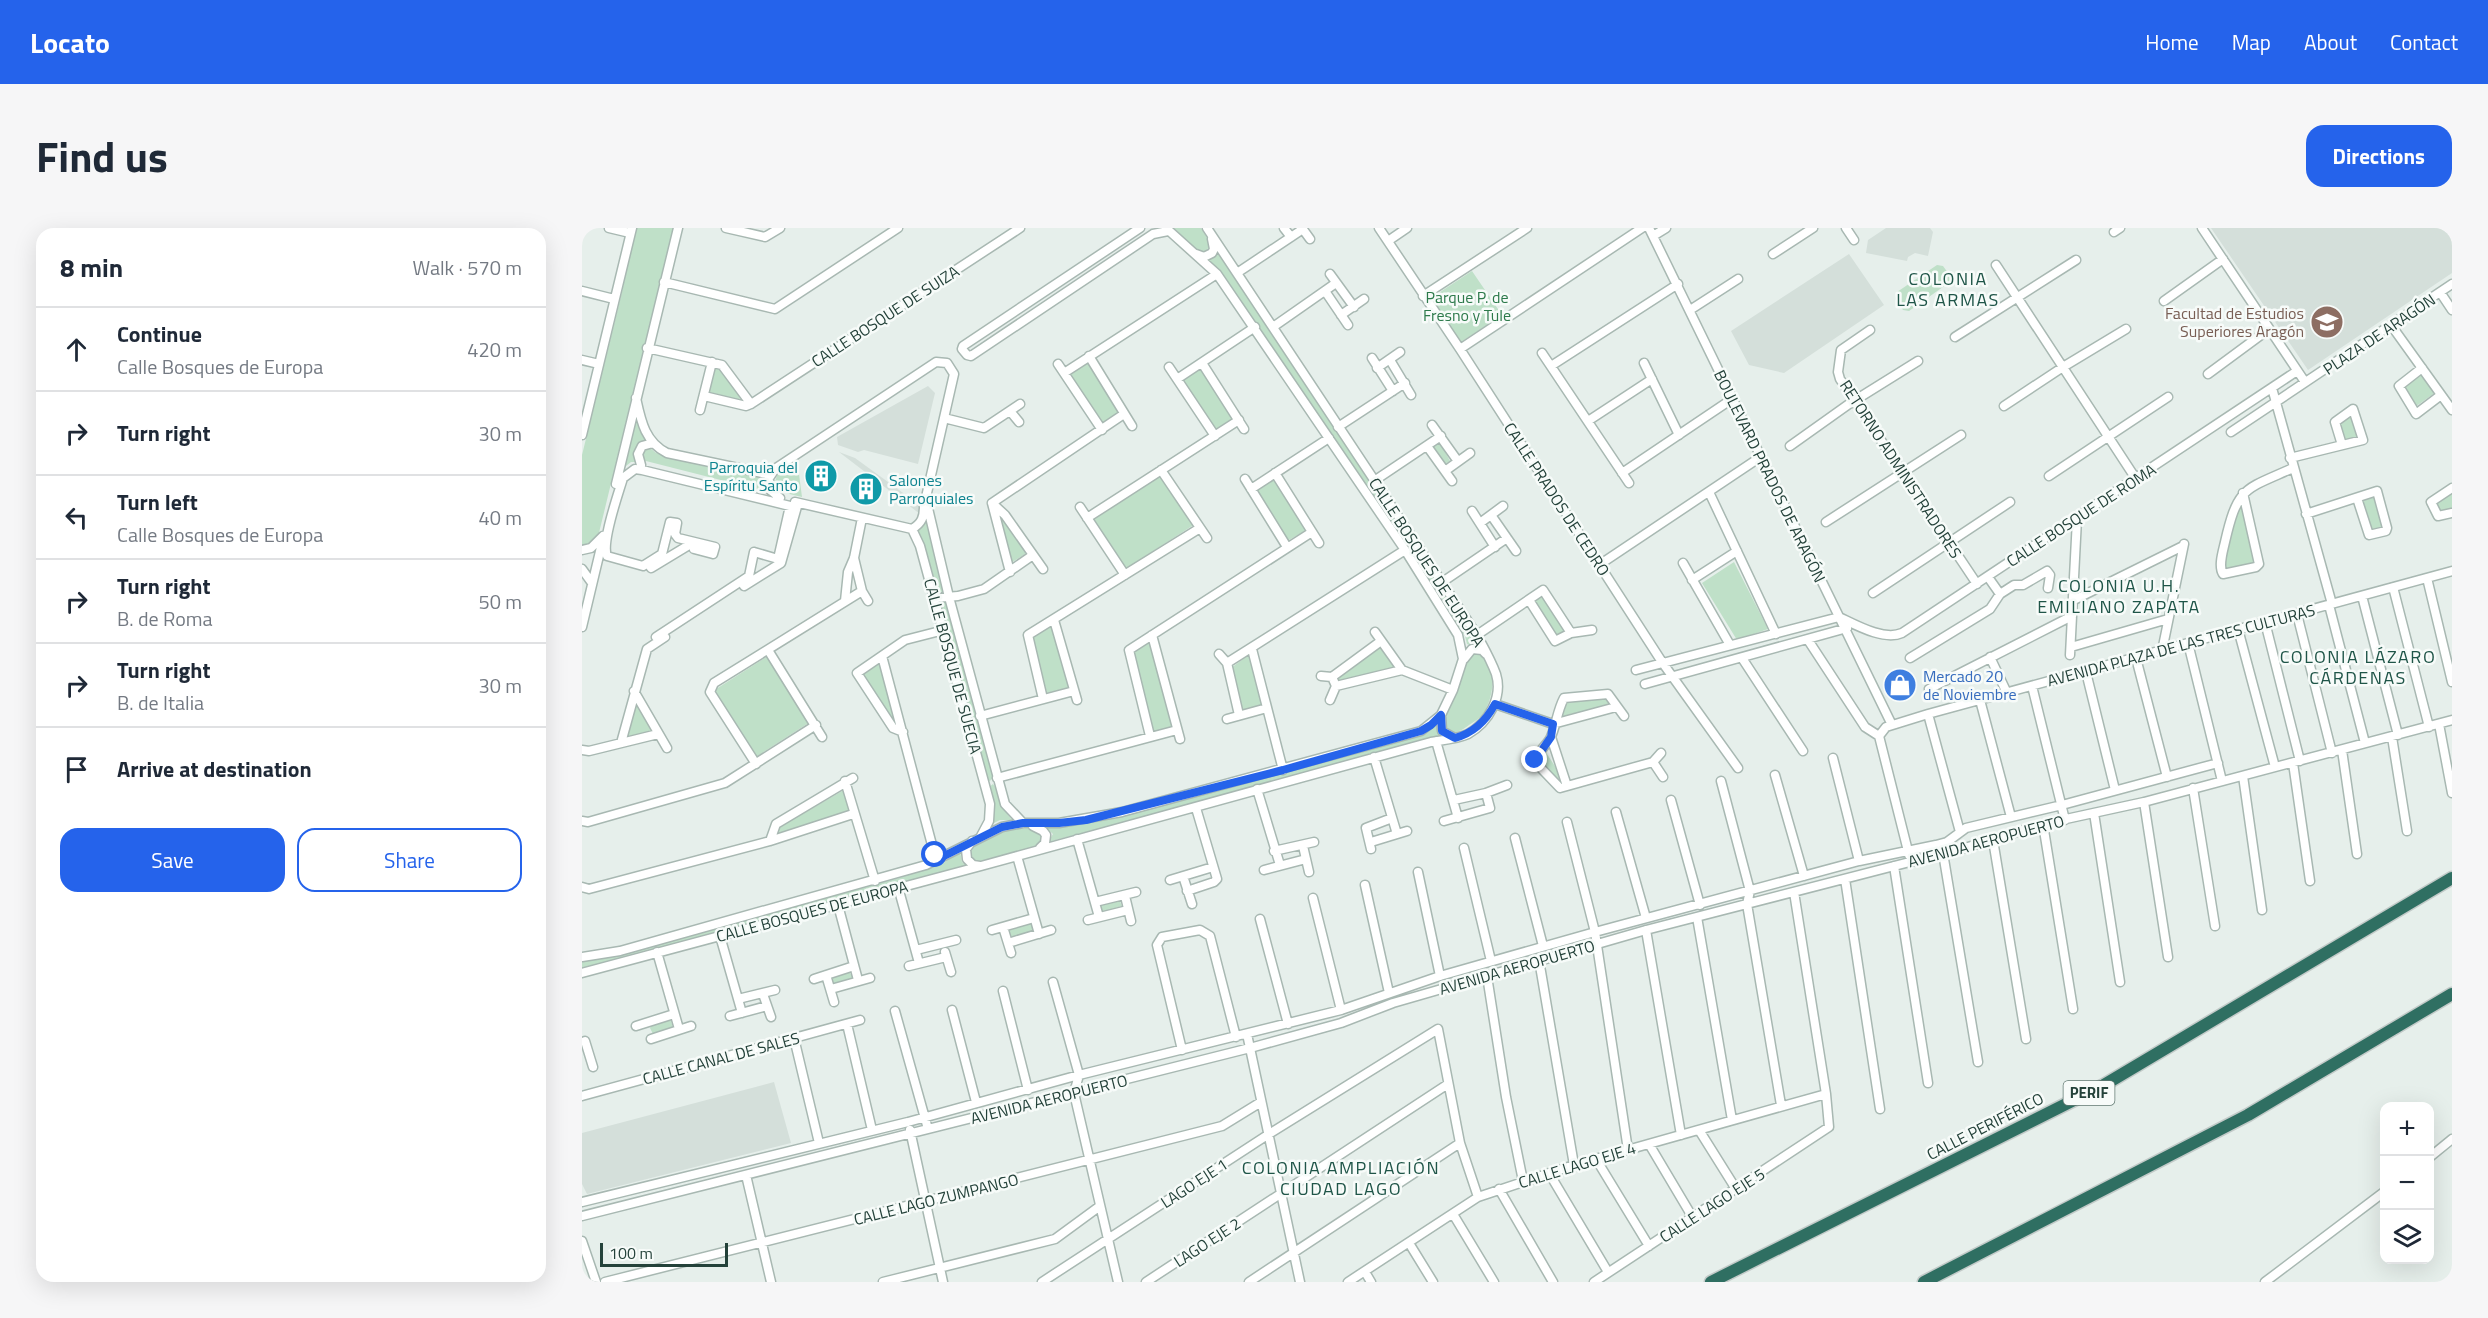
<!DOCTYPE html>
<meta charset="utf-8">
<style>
:root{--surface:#fff;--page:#f6f6f7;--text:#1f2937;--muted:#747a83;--line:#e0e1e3;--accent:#2563eb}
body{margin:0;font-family:"Titillium Web",sans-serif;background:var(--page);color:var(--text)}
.controls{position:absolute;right:18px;bottom:18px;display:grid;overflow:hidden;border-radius:12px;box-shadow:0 6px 24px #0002}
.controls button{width:54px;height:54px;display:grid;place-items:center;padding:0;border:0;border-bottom:2px solid var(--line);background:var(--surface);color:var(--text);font:30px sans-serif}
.scale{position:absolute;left:18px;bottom:15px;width:128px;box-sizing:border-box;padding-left:6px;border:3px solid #24423a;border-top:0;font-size:16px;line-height:21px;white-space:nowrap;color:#24423a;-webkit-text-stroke:4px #f7fbf9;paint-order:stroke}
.stop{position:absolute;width:18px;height:18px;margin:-14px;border:4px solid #2563eb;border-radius:50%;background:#fff}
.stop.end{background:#2563eb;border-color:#fff;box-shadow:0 2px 6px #0008}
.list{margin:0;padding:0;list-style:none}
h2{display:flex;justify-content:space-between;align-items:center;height:78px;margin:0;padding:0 24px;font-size:26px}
h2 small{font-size:20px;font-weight:400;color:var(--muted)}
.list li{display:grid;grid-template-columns:39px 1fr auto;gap:18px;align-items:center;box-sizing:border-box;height:84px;padding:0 24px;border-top:2px solid var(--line)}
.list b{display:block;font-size:22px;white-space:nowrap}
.list p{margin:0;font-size:20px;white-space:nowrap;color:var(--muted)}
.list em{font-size:20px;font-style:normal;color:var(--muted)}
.actions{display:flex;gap:12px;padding:18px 24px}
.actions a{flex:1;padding:14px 0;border:2px solid var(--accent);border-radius:18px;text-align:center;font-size:21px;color:var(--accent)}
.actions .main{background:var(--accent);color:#fff}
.icon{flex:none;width:33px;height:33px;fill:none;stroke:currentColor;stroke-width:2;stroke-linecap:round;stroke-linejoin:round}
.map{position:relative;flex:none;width:1870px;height:1054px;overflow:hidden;border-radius:18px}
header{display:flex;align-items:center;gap:36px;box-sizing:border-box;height:84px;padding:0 30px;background:var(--accent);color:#fff}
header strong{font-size:28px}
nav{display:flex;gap:33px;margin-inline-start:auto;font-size:21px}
.intro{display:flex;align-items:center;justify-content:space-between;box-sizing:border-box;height:144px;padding:0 36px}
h1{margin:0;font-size:42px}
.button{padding:15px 27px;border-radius:18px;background:var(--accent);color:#fff;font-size:21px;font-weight:700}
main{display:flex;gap:36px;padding:0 36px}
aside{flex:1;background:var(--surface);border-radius:18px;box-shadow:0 6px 24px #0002}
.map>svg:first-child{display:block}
.built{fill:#d4dfda}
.green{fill:#bfe0c8}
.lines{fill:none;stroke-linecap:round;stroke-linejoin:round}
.minor-casing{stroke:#a8b8b2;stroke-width:11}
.highway-casing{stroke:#c2cac8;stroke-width:15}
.minor{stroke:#fff;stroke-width:8}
.highway{stroke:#2f6f62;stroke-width:12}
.route{stroke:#2563eb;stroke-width:8}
.labels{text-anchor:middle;stroke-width:5;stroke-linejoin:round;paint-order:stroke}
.shield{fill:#f7fbf9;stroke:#637a73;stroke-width:1.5}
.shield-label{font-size:15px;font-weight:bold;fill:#24423a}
.park-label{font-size:16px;fill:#2d7a4b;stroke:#f7fbf9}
.education-label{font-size:16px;fill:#785e54;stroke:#f7fbf9;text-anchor:end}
.street-label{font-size:16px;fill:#24423a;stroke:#f7fbf9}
.culture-label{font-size:16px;fill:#0d838f;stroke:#f7fbf9;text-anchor:end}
.shop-label{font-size:16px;fill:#366cbe;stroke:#f7fbf9;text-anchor:start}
.neighbourhood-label{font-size:18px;letter-spacing:1.5px;fill:#1f5548;stroke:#f7fbf9}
</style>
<header>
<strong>Locato</strong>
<nav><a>Home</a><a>Map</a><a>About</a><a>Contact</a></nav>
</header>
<div class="intro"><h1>Find us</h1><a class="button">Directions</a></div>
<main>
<aside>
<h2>8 min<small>Walk · 570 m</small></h2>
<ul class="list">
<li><svg class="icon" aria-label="ahead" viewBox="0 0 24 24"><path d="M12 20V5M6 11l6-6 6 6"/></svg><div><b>Continue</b><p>Calle Bosques de Europa</p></div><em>420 m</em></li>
<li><svg class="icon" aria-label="right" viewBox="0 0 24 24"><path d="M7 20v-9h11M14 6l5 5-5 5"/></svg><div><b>Turn right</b></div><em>30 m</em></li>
<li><svg class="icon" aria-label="left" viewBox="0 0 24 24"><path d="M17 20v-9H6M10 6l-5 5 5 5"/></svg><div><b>Turn left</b><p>Calle Bosques de Europa</p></div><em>40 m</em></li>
<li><svg class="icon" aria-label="right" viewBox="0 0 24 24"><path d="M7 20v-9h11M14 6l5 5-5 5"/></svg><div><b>Turn right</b><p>B. de Roma</p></div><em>50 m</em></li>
<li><svg class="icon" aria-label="right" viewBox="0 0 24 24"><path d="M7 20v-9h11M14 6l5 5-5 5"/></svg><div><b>Turn right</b><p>B. de Italia</p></div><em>30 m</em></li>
<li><svg class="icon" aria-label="arrive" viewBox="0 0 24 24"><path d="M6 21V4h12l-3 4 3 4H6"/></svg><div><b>Arrive at destination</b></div></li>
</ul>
<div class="actions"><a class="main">Save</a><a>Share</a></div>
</aside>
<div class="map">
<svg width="1870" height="1054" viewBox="0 0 1870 1054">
<rect width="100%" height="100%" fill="#e6efeb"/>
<!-- built -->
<path class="built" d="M1304 0H1348L1351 4 1346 28 1333 25 1326 29 1325 33 1284 25 1286 12Z
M1629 0H1870V45L1726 142Z
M1267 26 1302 77 1202 145 1167 137 1149 103Z
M346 158 353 165 336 236 282 222 276 224 256 217 255 209Z
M257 224 273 230 339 278 338 286Z
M192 854 209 915 5 966 0 956V905Z"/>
<!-- green -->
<path class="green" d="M53 0H91L16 309 8 317 0 320V227L40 64Z
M592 0H619L630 17 621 25 615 24Z
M637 21 893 410 894 415 890 418 885 416 883 408 646 54 634 39 625 33Z
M1355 37 1361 38 1369 49 1368 54 1327 83 1321 82 1313 71 1315 64Z
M890 43 920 87 879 114 849 70Z
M507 133 539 184 522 196 488 146Z
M134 139C145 143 160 163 158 175L126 168C125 159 127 145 134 139Z
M620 139 652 190 633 202 599 151Z
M1841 146 1854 164 1833 179 1821 163 1823 158Z
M55 178 65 211 58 216 55 234H49L39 242Z
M1769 187 1777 210 1763 213 1757 194Z
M857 213 868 233 861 237 849 219Z
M67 219 74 225 179 249 182 252 183 256 178 262 60 232 59 224Z
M215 231 220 269 195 263 192 257 196 244Z
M580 247 613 296 542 342 511 292Z
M694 249 719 288 723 303 705 313 674 261Z
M1870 264V281L1857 285 1853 275Z
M1791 267 1801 300 1790 304 1780 270Z
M1658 274 1675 336 1640 344 1645 314Z
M346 290 363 362 359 366H356L354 362 342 316 335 302Z
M418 290 426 294 446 324 429 335Z
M1152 334 1186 401 1155 412 1120 355Z
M961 365 984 402 973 409 951 373Z
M361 373 366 376 411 549 408 553 405 552 358 378Z
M471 398 488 459 465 465 449 409Z
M569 413 591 500 572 505 549 429 552 421Z
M798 417 814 439 758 454 755 448Z
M895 425C917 434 912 468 902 485 898 490 893 493 887 497 880 502 875 506 866 503L861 494 884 431Z
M668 426 681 478 660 484 649 440Z
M186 428 228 494 174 529 131 463Z
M298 433 314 489 311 493 280 445Z
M1023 469 1028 478 988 486 977 492 986 473Z
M52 472 70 504 45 509Z
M854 495 855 501 863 510 466 614 471 606 464 600 536 590 844 505Z
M963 523 982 552 974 556 955 534Z
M411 556 414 560 419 578 430 592H418L410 596 413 582 406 560Z
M262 562 269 589 194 608 196 600Z
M452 600 461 609 458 617 399 633H394L388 626C397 603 432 601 452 600Z
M378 623 380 634 385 638 0 743V733L20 731 317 650 363 634Z
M537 671 540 678 520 684 518 676Z
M446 695 451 696 453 702C446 708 436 710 427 708L426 703Z
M264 744 268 745 271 750 269 752 251 756 250 750Z
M84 790 89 793 91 800 71 806 68 800 71 795Z"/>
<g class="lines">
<!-- minor casing -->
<g class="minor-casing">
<path id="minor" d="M27 0 48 5
M144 0 183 9 198 0
M558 0 381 118 380 121 385 127 389 128 571 6 586 3
M702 0 709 9
M720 0 728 11
M797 0 878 121 1080 434 1156 540
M1067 0 1310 497
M1264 0 1272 12
M1620 0 1723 154
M1532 4 1538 0
M1071 8 1084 0
M806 13 825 0
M614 26 622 29 630 25 632 21 630 11
M1191 26 1231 0
M1414 37 1554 251
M655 45 721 1
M748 46 772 79
M82 54 193 81 316 0
M0 63 32 71
M743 63 766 97
M1858 64 1870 82
M841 68 945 0
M1582 73 1641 31
M1108 82 1156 51
M759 87 782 71
M1809 97 1870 182
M691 99 754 55
M1288 102 1259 122 1256 144 1258 151 1395 356
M1373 109 1494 32
M65 120 140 137 169 176
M878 121 1060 0
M960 125 1047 255
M507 128 550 198
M790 130 811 163
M0 132 17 136
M808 132 829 167
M620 135 662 201
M1062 135 1097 207
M476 136 520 202
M969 138 1096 56
M587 139 633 208
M795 140 818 124
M1840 140 1817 158 1834 186 1859 167
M482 145 635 46
M1626 146 1687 101
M595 151 673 99
M1690 160 1750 376
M122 168 164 178 169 176 438 0
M54 170C59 193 63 214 85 225L185 246 354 134 365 135 372 146 342 278C342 289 340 295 330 301
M1422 178 1481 139 1544 101
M118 182 130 134
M428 183 437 194
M362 190 402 200 438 176
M1006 193 1070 151
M850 197 875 232
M756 199 823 155
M1649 204 1870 56
M0 207 50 0
M845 218 870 253
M1208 218 1267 176 1336 133
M1708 230 1781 212 1771 181 1753 194 1760 217
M59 237 56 226 60 218 71 215
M193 241 187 250V261L198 270
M579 242 625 310
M863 243 888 225
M693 245 737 315
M1040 245 1150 171
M1467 248 1586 169
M663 251 705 319
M792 253 859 208
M34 256 96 0
M1870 260 1849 274 1856 288 1870 285
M669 261 747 210
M1127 264 1194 406
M1661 265 1677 336 1674 339 1641 346C1636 338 1641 323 1643 314 1656 258 1662 262 1711 240
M213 274 330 301
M410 275 542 186
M410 275 423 287 461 341
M410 275 428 344
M345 276 367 369 423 576 441 595
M498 279 543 347
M890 283 913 319
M1724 286 1795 263 1805 300 1804 303 1787 307 1775 270
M909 287 934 323
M505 290 657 192
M1244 294 1379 207
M898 295 921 278
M330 301 338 318 408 576 407 593 399 608
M0 322 9 320 21 308
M272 330 280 363 286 373
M1101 335 1148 417
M1017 337 1180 228
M69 340 107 317
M0 341 10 355
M1845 350 1870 454
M1110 352 1155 323
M859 355 925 310
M162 358 199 335 216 275
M1811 359 1847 499
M1291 365 1428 274
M1418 366 1432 357H1441L1465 343 1468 347 1466 360
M1780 368 1816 507
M352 370 376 368 402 361 451 327
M947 372 973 413 989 405 1010 402
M1492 372 1601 318
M263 373 266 344 272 330 280 290
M1747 377 1783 515
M1715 386 1750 525
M1257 389C1274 397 1302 413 1320 405L1715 143
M472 392 495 472
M1683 394 1718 533
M0 399 20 315
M1656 401 1693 539
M793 404 820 442
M570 407 598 511
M895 407 961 362 989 405
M74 409 167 348 172 324 196 331 208 278 60 242 53 241 41 250C36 267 19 314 25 328L61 338 80 326 88 294 95 295 93 306 96 310 133 319 131 326 112 321
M1226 412 1283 499 1297 508
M1606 415 1640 553
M1489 419 1586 391
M670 421 701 542
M186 422 240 509
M1580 423 1602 316
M637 426 645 435 657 487
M1488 427 1495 291
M300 428 354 632
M1408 429 1425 465
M1160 430 1221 523
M1328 430 1408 381 1418 366 1406 349
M1554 430 1585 549
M882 431 890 421 900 422 904 426
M645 435 823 322
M1054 442 1257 389
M1504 444 1533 562
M739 448 750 449 754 458 748 472
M750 449 799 413
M1063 456 1265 400
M754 458 820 442 871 462
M1450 458 1483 592
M1347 461 1490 388
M52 463 85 520
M461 471 446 407 618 300
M1398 472 1429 589
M913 476 971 496 1034 479
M1346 486 1378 604
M859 487 860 503 871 509
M398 488 492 463
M1042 488 1026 466 982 470C975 483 974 499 968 511 963 519 953 526 954 535L978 560 1071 534
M645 491 685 480
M1857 496 1870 565
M321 504 311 500 275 445 323 412 362 402
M568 508 547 422 730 304
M1297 508 1304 499 1346 486 1870 343
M1297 508 1327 627
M969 509 985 558
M1810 509 1825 603
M854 513 876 590
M39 515 65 421 83 409
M0 522 7 523 76 506
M1760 522 1775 626
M1079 525 1071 534 1081 549
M792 529 815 606
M1251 530 1277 633
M1711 535 1728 653
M174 536 128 464 132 455 280 363
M1193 547 1222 648
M1661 548 1680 682
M415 550 595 502
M263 553 293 653
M1139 553 1168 663 1165 676 1199 877
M1611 560 1633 698
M675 561 698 637
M872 572 904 565 925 557
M1089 572 1118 677
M1562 574 1586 729
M1034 584 1064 690
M1512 585 1538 754
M0 593 6 594 143 555 234 497
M862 593 908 580 904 565
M985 594 1013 704 1046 922
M1461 596 1491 781
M451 598 461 603 464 607 463 615 458 620
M933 610 961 718
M495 611 517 689
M1411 612 1444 811
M188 613 194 596 271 550
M390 613 384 621 385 631 391 637 398 638
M789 614 825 603
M721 618 727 644
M882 620 909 733
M789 621 784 600 810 590
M692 623 732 614
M1361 625 1396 834
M435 628 457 706
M1312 638 1346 855
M682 642 724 631
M836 644 858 748
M601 648 610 676
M1263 651 1298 881
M588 652 631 639
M783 657 807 765
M0 659 7 661 188 613 271 586
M316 659 337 735
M605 663 632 654 635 651 614 580
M543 668 549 693
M731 670 759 782
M513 674 554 664
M256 677 276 752
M1115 689 1150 892
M678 691 706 796
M506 692 546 682
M421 699 429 725
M410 702 452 690
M1064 702 1099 907
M138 708 160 785
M426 715 469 702
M334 722 374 712
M75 724 97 801
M363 724 369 744
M0 729 38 723 344 637 420 599 441 595H477L540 584 839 503 859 487 871 462 881 431 876 407 823 322 635 46 584 0
M957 732 992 937
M327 738 364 729
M0 745 399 638 849 514C861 512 875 511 886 506 907 494 921 469 914 446 909 432 902 420 895 407L625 0
M244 747 252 774
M905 748 924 869 941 953
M232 751 272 738
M471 754 497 847 492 865 536 1054
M249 761 288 750
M421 763 446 862
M181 766 189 789
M156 771 193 762
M370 782 394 874
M313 783 346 901
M148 788 185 778
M265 796 290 902
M54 798 92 786
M665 806 718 1054
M212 810 237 915
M69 811 109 798
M3 813 11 839
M600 822 575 717 580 709 618 702 628 708 654 809
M0 868 278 792
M328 902 361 1054
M1117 902 1154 961
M1067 916 1111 990
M1848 929 1870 911
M1014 931 1067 1018
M967 945 1026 1044
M164 947 189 1054
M917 961 971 1054
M0 974 326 894 497 847 759 782 858 748 1013 704 1277 633 1354 617 1365 614 1384 600 1480 577 1636 535
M871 986 912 1054
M0 988 668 820 759 795 811 775 1064 702 1386 619 1461 596 1562 574 1870 492
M0 1013 14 1054
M827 1015 851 1054
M783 1044 789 1054
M23 1054 640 898 679 874
M301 1054 473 1011 518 978
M460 1054 687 906 856 801 878 915 896 969
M564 1054 866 856
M667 1054 878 915
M766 1054 896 969 992 937 1244 866
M1012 1054 1247 899 1244 866 1212 664
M1683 1054 1802 964"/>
</g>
<!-- highway casing -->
<g class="highway-casing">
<path id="highway" d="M1129 1054 1522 857 1870 650
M1342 1054 1666 887 1870 766"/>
</g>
<!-- minor -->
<use href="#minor" class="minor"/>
<!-- highway -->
<use href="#highway" class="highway"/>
</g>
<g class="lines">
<!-- route -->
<path class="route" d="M353 627 354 632 420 599 441 595H477L504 592 701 542 839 503 849 497 859 487 860 503 873 510C891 505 904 493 913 476L971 496 969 509 953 532"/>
</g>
<!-- icons -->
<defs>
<g id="school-disc" transform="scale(1.725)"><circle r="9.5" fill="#8d6e63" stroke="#f7fbf9"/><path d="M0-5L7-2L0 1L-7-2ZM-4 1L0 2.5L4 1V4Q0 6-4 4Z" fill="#fff"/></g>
<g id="building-disc" transform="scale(1.725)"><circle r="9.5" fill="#0f9aa8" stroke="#f7fbf9"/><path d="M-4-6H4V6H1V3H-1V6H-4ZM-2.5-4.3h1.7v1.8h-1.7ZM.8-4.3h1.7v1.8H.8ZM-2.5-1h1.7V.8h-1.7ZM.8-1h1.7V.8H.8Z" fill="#fff"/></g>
<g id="shop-disc" transform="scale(1.725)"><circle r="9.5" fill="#3f7fe0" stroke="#f7fbf9"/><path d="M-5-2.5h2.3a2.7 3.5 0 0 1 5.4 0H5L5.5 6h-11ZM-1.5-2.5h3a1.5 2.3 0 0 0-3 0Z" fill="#fff"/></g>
</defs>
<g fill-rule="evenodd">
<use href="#school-disc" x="1745" y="94"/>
<use href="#building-disc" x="239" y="248"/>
<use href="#building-disc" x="284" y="261"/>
<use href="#shop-disc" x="1318" y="457"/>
</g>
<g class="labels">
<!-- shield labels -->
<rect class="shield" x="1481.5" y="853" width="51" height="24" rx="4.5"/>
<g class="shield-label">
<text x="1507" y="870">PERIF</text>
</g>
<!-- park labels -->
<g class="park-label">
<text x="885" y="75">Parque P. de<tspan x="885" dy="18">Fresno y Tule</tspan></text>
</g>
<!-- education labels -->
<g class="education-label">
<text x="1722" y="91">Facultad de Estudios<tspan x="1722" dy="18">Superiores Aragón</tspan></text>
</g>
<!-- street labels -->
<g class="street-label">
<text transform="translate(303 88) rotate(-33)" y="6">CALLE BOSQUE DE SUIZA</text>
<text transform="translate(1797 106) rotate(-34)" y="6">PLAZA DE ARAGÓN</text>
<text transform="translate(1319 241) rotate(57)" y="6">RETORNO ADMINISTRADORES</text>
<text transform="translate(1188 248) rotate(64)" y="6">BOULEVARD PRADOS DE ARAGÓN</text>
<text transform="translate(975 271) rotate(57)" y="6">CALLE PRADOS DE CEDRO</text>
<text transform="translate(1499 287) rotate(-33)" y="6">CALLE BOSQUE DE ROMA</text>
<text transform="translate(845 334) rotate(57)" y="6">CALLE BOSQUES DE EUROPA</text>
<text transform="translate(1599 417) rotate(-15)" y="6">AVENIDA PLAZA DE LAS TRES CULTURAS</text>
<text transform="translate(371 438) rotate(75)" y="6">CALLE BOSQUE DE SUECIA</text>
<text transform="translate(1404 613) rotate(-15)" y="6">AVENIDA AEROPUERTO</text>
<text transform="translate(230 683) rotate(-15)" y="6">CALLE BOSQUES DE EUROPA</text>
<text transform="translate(935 739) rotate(-16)" y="6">AVENIDA AEROPUERTO</text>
<text transform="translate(139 830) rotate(-15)" y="6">CALLE CANAL DE SALES</text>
<text transform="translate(467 871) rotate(-14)" y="6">AVENIDA AEROPUERTO</text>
<text transform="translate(1403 898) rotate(-27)" y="6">CALLE PERIFÉRICO</text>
<text transform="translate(995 937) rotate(-17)" y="6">CALLE LAGO EJE 4</text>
<text transform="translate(612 955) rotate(-33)" y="6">LAGO EJE 1</text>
<text transform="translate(354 971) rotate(-14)" y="6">CALLE LAGO ZUMPANGO</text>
<text transform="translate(1130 977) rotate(-33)" y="6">CALLE LAGO EJE 5</text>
<text transform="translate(625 1014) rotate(-33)" y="6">LAGO EJE 2</text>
</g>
<!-- culture labels -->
<g class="culture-label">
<text x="216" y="245">Parroquia del<tspan x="216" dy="18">Espíritu Santo</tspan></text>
<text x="307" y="258" text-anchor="start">Salones<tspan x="307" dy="18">Parroquiales</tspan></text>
</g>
<!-- shop labels -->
<g class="shop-label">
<text x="1341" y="454">Mercado 20<tspan x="1341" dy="18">de Noviembre</tspan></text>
</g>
<!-- neighbourhood labels -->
<g class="neighbourhood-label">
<text x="1366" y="57">COLONIA<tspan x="1366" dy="21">LAS ARMAS</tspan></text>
<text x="1537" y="364">COLONIA U.H.<tspan x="1537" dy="21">EMILIANO ZAPATA</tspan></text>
<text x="1776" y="435">COLONIA LÁZARO<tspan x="1776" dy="21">CÁRDENAS</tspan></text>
<text x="759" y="946">COLONIA AMPLIACIÓN<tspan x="759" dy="21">CIUDAD LAGO</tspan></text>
</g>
</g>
</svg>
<div class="controls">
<button>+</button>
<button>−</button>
<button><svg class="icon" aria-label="layers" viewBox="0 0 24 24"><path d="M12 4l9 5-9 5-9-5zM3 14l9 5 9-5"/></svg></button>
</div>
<div class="scale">100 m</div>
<div class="stop" style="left:353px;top:627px"></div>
<div class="stop end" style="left:953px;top:532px"></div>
</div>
</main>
